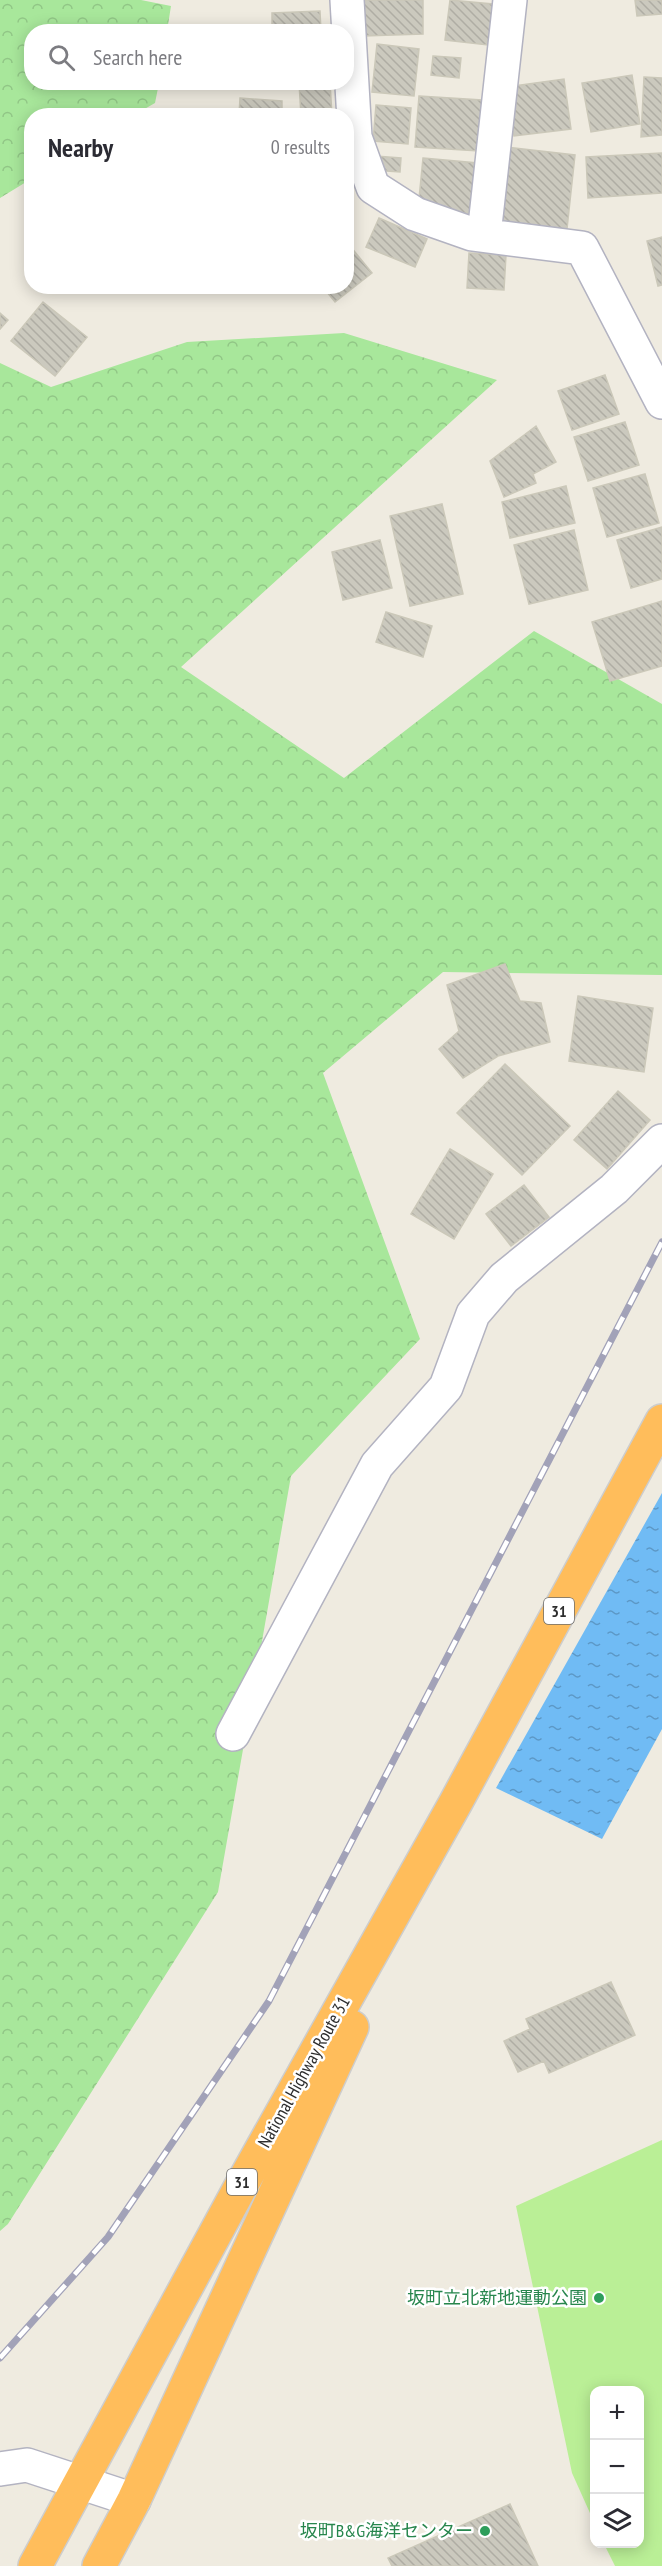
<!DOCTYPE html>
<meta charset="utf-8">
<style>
:root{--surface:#fff;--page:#f2f2f3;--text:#2b2b33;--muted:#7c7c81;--line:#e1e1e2}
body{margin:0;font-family:"PT Sans Narrow","Noto Sans JP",sans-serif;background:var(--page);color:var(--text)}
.controls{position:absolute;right:18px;bottom:18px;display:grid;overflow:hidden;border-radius:12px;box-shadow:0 3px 15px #0003}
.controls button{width:54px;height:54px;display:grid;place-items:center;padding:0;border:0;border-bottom:2px solid var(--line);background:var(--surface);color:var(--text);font:30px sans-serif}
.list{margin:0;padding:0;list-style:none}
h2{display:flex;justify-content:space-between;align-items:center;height:78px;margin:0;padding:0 24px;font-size:26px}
h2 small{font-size:20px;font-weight:400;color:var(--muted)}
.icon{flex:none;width:33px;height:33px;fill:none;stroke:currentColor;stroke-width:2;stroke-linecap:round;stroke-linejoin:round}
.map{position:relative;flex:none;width:662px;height:2566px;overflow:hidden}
.search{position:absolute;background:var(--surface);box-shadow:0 3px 15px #0003;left:24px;top:24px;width:330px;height:66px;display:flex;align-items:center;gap:15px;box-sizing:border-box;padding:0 21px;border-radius:24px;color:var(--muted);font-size:22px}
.panel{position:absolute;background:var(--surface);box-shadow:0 3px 15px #0003;left:24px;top:108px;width:330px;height:186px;border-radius:24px}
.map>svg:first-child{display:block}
.forest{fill:url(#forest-crowns)}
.pitch{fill:#baef96}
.water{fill:url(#water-ripples)}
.building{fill:url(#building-back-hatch);stroke:#cbc8b9;stroke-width:1.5}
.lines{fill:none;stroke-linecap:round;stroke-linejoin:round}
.minor-casing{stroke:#b3b3c1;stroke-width:36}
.highway-casing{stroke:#cdcdcd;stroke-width:36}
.minor{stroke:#fff;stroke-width:33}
.highway{stroke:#ffbd5b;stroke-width:33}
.rail-casing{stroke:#a2a2b8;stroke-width:7}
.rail{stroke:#fff;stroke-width:4.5;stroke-dasharray:14;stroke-linecap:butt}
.leisure-dot{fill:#2e9e5b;stroke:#fff;stroke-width:2}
.labels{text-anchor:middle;stroke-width:5;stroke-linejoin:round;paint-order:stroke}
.shield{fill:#fff;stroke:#6c6c6c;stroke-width:1.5}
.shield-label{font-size:16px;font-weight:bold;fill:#2d2d2d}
.street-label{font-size:18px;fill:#2d2d2d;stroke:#fff}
.leisure-label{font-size:18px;fill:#27864d;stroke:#fff;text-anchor:end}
</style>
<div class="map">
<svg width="662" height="2566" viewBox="0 0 662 2566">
<defs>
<pattern id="forest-crowns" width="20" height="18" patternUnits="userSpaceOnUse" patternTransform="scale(1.5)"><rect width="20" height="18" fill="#a8e79b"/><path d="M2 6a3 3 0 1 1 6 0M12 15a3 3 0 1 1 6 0" fill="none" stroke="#91c686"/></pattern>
<pattern id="water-ripples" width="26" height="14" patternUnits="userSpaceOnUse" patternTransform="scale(1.5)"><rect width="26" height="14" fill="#70bbf4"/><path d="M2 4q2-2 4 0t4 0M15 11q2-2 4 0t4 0" fill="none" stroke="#5c98c6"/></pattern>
<pattern id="building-back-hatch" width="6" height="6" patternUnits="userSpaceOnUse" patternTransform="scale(1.5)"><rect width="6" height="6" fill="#cbc9be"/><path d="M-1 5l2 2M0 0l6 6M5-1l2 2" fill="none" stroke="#afada4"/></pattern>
</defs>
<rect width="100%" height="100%" fill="#efebe0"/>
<!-- forest -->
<path class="forest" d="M0 0H141L171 6 167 31 32 32V82L159 83 155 103 134 115 32 116 31 179 0 198Z
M344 333 497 380 181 667 344 778 534 631 662 704V975L443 972 323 1073 420 1339 291 1476 218 1892 8 2224 0 2231V363L51 387 187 342Z"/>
<!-- pitch -->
<path class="pitch" d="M662 2140V2566H615L604 2544H640V2390H594V2522L572 2473 516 2206Z"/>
<!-- water -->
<path class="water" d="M662 1493V1729L602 1839 496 1788Z"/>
<!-- building -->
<path class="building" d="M364 0H423V34L364 36Z
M450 0 493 4 488 45 445 40Z
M635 0H662V14L637 16Z
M320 11 321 32H272V13Z
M377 44 419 49 414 96 372 92Z
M433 56 461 58 459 78 431 75Z
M632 75 640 124 591 132 582 83Z
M644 77 662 78V135L641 137Z
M564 79 571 129 514 136 506 87Z
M299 82H330L332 116H301Z
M419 96 482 100 479 151 415 147Z
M240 98 282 101V116H239Z
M376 105 411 108 408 144 373 141Z
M498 146 575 155 566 238 489 230Z
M662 153V193L588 198 586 157Z
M375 156 401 158 400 172 373 170Z
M423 158 478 163 474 214 418 209Z
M379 218 427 239 415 267 366 247Z
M662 237V285L658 286 647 241Z
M346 241 372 273 335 302 322 286H346Z
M469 253 506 255 504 290 467 288Z
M43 302 87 337 55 376 11 341Z
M0 313 8 320 0 329Z
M605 375 619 414 572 430 558 391Z
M625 422 639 465 588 481 574 437Z
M536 426 556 462 533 474 536 483 504 497 490 461Z
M645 474 659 523 607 537 593 488Z
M566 486 575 523 510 538 502 502Z
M442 504 463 594 410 606 390 516Z
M662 527V579L631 588 617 540Z
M574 530 588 590 529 604 514 545Z
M380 540 392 588 343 600 332 552Z
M662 601V666L610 681 592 622Z
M386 612 432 626 423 657 376 642Z
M505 964 520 1001 541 1003 550 1042 498 1056 463 1078 439 1049 459 1031 447 985Z
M578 996 653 1008 644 1072 569 1061Z
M505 1064 570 1126 522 1175 457 1113Z
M618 1091 650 1120 607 1169 574 1140Z
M450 1149 493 1174 454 1239 411 1214Z
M524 1185 549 1217 511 1246 486 1214Z
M611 1982 635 2035 549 2073 544 2061 518 2072 504 2041 530 2029 526 2019Z
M510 2504 538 2566H392L388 2558Z"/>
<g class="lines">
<!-- minor casing -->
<g class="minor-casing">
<path id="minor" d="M347 0 355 137 373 187 415 214 472 234 582 248 662 402
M484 235 510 0
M233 1734 377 1465 446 1387 473 1314 504 1278 614 1189 662 1141
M0 2469 27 2465 134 2500"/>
</g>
<!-- highway casing -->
<g class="highway-casing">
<path id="highway" d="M35 2566 241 2186 456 1802 662 1421
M99 2566 134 2500 352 2027"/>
</g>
<!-- minor -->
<use href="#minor" class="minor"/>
<!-- highway -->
<use href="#highway" class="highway"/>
<!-- rail casing -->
<g class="rail-casing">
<path id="rail" d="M0 2358 108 2237 269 2001 662 1242"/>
</g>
<!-- rail -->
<use href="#rail" class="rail"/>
</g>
<!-- markers -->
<g class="leisure-dot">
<circle cx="599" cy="2298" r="6"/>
<circle cx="485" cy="2531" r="6"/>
</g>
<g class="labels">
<!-- shield labels -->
<g class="shield">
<rect x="544" y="1598" width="30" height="26" rx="4.5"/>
<rect x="227" y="2169" width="30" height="26" rx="4.5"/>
</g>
<g class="shield-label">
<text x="559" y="1617">31</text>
<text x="242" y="2188">31</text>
</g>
<!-- street labels -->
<g class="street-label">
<text transform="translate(304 2072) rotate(-61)" y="6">National Highway Route 31</text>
</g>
<!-- leisure labels -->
<g class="leisure-label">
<text x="587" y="2304">坂町立北新地運動公園</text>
<text x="473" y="2537">坂町B&amp;G海洋センター</text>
</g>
</g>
</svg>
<div class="controls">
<button>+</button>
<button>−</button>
<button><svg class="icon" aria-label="layers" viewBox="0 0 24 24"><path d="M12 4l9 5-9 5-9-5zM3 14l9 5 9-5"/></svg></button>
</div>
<div class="search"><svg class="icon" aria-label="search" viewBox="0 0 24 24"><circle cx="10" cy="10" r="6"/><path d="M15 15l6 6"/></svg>Search here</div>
<section class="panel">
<h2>Nearby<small>0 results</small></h2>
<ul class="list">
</ul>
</section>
</div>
